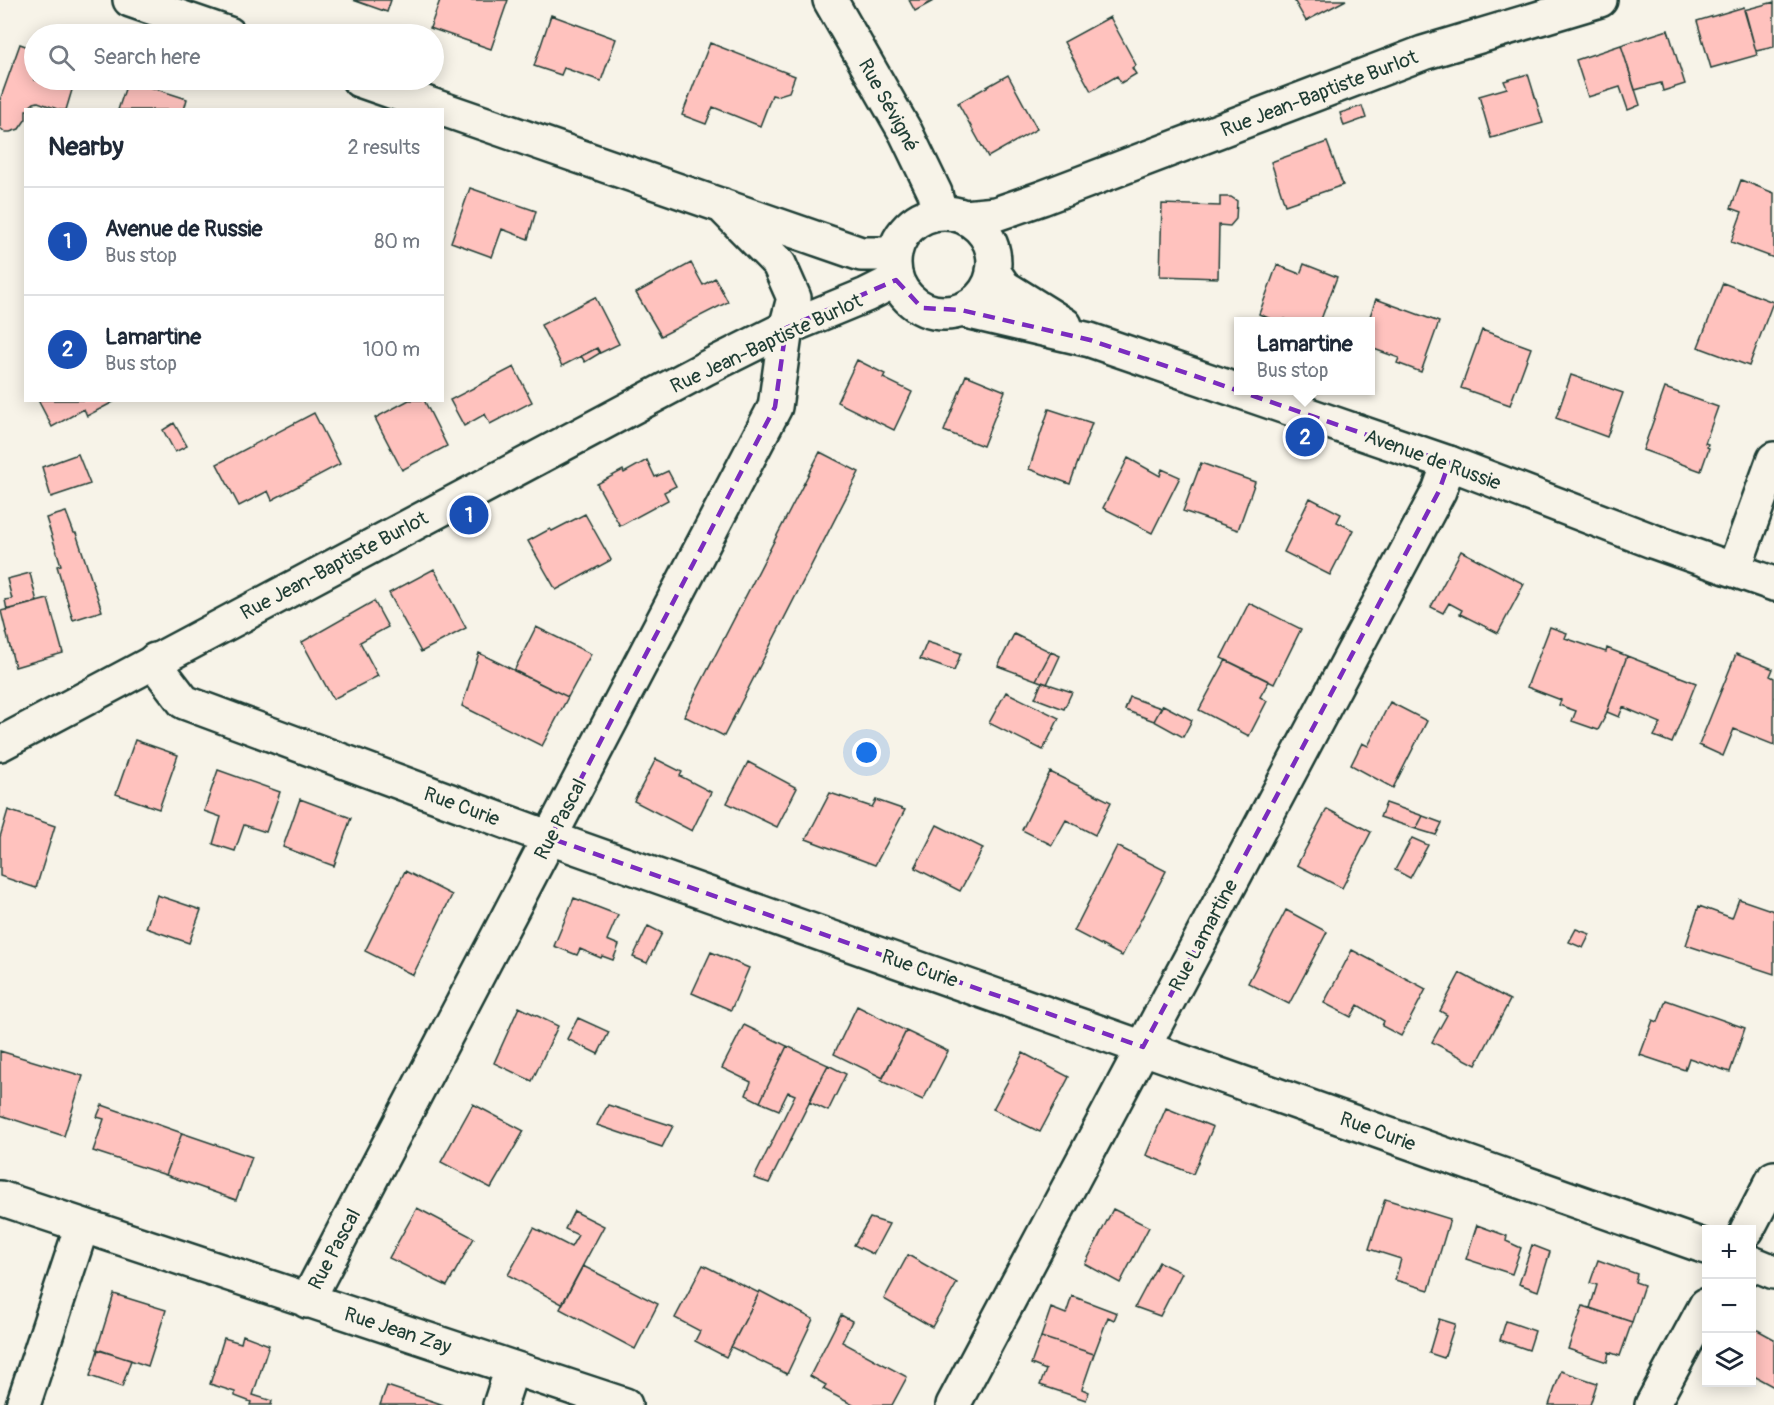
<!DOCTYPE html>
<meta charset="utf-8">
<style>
:root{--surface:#fff;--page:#f2f2f3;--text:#1f2937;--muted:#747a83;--line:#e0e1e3;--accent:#7c3aed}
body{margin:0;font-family:Pangolin,sans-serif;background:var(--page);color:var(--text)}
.controls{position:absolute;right:18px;bottom:18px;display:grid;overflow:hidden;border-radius:0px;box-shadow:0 3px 15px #0003}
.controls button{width:54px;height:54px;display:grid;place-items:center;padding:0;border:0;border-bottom:2px solid var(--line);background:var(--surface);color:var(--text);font:30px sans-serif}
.you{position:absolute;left:867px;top:753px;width:21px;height:21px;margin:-15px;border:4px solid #fff;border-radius:50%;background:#1a73e8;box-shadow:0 0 0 9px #1a73e833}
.badge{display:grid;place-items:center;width:39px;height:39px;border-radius:50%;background:var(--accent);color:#fff;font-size:20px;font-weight:700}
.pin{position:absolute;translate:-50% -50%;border:3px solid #fff;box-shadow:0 2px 6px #0006}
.popup{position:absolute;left:1234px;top:317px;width:141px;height:78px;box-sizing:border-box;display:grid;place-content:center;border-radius:0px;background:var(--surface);filter:drop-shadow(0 2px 4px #0005);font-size:20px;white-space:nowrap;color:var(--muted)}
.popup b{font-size:22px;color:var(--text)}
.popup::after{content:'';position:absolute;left:50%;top:100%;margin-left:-12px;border:12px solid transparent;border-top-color:var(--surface)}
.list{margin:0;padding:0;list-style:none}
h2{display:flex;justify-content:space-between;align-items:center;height:78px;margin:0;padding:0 24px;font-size:26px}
h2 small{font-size:20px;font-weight:400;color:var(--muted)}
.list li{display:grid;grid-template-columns:39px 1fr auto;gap:18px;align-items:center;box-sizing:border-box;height:108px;padding:0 24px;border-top:2px solid var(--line)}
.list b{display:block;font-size:22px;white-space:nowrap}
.list p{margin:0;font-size:20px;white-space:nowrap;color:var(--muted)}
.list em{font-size:20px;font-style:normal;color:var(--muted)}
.icon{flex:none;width:33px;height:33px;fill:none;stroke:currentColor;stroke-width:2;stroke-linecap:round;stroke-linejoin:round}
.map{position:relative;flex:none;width:1774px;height:1405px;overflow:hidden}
.search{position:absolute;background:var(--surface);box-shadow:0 3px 15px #0003;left:24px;top:24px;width:420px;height:66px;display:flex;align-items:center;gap:15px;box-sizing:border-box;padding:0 21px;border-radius:33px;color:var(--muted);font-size:22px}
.panel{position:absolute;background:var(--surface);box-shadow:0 3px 15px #0003;left:24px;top:108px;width:420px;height:294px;border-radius:0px}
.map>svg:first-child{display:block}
.building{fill:#ffc2be;stroke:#1f3d34;stroke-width:1.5}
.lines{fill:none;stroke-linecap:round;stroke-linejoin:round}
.minor-casing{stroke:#1f3d34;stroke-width:38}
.tertiary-casing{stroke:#1f3d34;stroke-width:38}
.minor{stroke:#f7f3e8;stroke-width:33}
.tertiary{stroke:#f7f3e8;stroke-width:33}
.marked{fill:none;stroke:#7b2cbf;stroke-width:4.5;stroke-dasharray:12 8;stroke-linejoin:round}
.labels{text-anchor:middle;stroke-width:6;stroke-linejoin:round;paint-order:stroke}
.street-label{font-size:20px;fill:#1f3d34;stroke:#f7f3e8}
</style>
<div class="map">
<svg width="1774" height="1405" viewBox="0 0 1774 1405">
<rect width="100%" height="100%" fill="#f7f3e8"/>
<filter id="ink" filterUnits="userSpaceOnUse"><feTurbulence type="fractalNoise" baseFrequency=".0167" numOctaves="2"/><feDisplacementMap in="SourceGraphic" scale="12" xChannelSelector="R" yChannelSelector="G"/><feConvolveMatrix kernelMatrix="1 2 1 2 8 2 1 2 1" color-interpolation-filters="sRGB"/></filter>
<g filter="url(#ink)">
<!-- building -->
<path class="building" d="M353 0H391L387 12Z
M440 0H508L491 49 430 28Z
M909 0H935L915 11Z
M1294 0H1346L1306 21Z
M1774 2V47L1756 51 1744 10Z
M1744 7 1757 55 1711 68 1697 21Z
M551 15 616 39 601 81 564 68 561 75 534 66Z
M1110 17 1136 65 1132 68 1136 74 1121 83 1117 76 1091 91 1064 42Z
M1668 30 1685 84 1663 91 1661 83 1635 90 1621 45Z
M710 43 795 76 789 92 776 96 772 95 760 126 713 107 706 124 682 115Z
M20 44 34 49V80H75L66 110H60L38 102 34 103 29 107V110H26V119L19 129 10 132H5L0 128V100Z
M1621 45 1640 105 1628 110 1620 87 1588 97 1576 60Z
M1528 74 1543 123 1491 138 1479 96 1507 88 1504 81Z
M1008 75 1037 129 988 157 958 103Z
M128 80 187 99 184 110H118Z
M1362 106 1366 118 1344 126 1340 113Z
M1327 142 1343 185 1285 205 1271 162Z
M1741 180 1774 193V258L1731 242 1742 212 1731 208Z
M470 188 536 211 528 239 502 229 492 257 451 242Z
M1220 197H1231L1237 201 1236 219 1230 226 1219 225 1218 278 1160 276 1162 204 1220 206Z
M691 263 703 285 715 278 728 302 661 336 636 293Z
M1304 264 1337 277 1320 322H1292L1285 319 1284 322H1278L1259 314 1277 265 1300 274Z
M1723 283 1773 302 1749 366 1698 347Z
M595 297 619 344 600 353 597 348 562 366 541 325Z
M1376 299 1439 322 1421 372 1397 363 1399 358 1371 348V322H1368Z
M1482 330 1531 348 1510 405 1461 388Z
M597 348 600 353 585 362 581 356Z
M857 360 885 374 883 378 912 392 894 430 837 402Z
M514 367 532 402 490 424 485 414 464 426 450 400Z
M966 375 1005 391 983 446 944 431Z
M1571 375 1623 393 1607 437 1556 418Z
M1665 388 1718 407 1705 443 1708 444 1707 447 1709 448 1701 471 1643 450Z
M38 400H117L87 416 84 409 52 427Z
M409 400H424L447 446 402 470 375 418Z
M1049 409 1092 423 1070 484 1029 469Z
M314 413 340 464 272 500 268 491 239 506 217 464Z
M174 423 187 446 175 452 163 430Z
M820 452 859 472 724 736 684 716Z
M78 454 90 484 51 497 42 467Z
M1128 458 1160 476 1162 469 1180 477 1152 533 1103 508Z
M647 460 655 477 668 471 676 486 664 492 668 500 620 526 597 484 623 470 624 473Z
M1201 463 1255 482 1238 530 1183 511Z
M1310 498 1341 514 1337 522 1353 530 1330 575 1284 552Z
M66 512 74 533H76L102 611 73 620 57 566 61 565 46 518Z
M585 514 611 560 556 590 528 541 550 529 552 531Z
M1461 551 1524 584 1498 633 1460 614 1462 610 1449 603 1443 613 1431 607Z
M434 569 466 628 421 652 389 593Z
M30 573 37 602 7 610 5 600 12 599 7 579Z
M48 599 63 653 15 667 1 611Z
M374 601 388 627 360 642 378 676 333 699 302 642Z
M1249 603 1301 629 1274 684 1221 658Z
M536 627 591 654 568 697 514 671Z
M1550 627 1567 633 1565 638 1606 652 1607 648 1627 656 1605 717 1598 730 1572 721 1576 711 1559 705 1561 700 1527 687Z
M1014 634 1051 652 1036 680 998 666Z
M927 642 961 653 954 671 920 659Z
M1051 652 1060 656 1047 684 1036 680Z
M479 653 568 697 542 746 462 706Z
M1736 654 1773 669 1770 676 1774 678V745L1734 729 1723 756 1699 745Z
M1627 656 1696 683 1672 743 1654 736 1661 723 1623 707 1619 717 1607 712Z
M1226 660 1269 681 1260 697 1267 701 1249 736 1199 710Z
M1042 682 1072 692 1064 709 1035 698Z
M1006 692 1059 718 1043 750 989 723Z
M1130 697 1161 708 1154 721 1125 710Z
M1390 702 1427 721 1393 788 1351 765 1362 743 1368 746Z
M1163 705 1192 720 1183 737 1154 721Z
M135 740 178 755 159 809 116 794Z
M656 759 682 772 680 776 711 792 692 831 634 801Z
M748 762 797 788 777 827 727 803Z
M218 770 280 792 266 832 244 825 235 851 213 844 221 817 204 811Z
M1050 772 1111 802 1095 835 1066 820 1052 845 1022 830Z
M830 793 872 807 876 800 905 810 875 865 806 839Z
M300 799 351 818 334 866 283 847Z
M1386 803 1423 816 1416 829 1380 817Z
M1327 809 1371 832 1342 888 1297 865Z
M8 810 55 826 36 888 0 876V837Z
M1423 816 1442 823 1436 835 1416 829Z
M937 825 983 848 960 891 915 868Z
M1412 838 1428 845 1410 878 1395 870Z
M1117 846 1166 871 1122 956 1074 931Z
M405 871 452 895 413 975 365 951Z
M157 895 201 910 189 943 146 928Z
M574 898 618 915 607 940 619 945 613 960 602 956 601 958 580 949 577 955 554 946Z
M1739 899 1774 911V974L1686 945 1699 906 1732 918Z
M1286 910 1327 932 1289 1004 1248 983Z
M648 926 662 933 647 963 633 957Z
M1576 929 1590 934 1583 948 1569 942Z
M1352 950 1426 989 1401 1036 1382 1026 1384 1021 1358 1005 1351 1017 1324 1003Z
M711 952 749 968 731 1010 692 993Z
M1460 973 1510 1000 1476 1065 1432 1042 1447 1015 1440 1011Z
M1666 1000 1745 1028 1730 1072 1689 1058 1685 1070 1640 1055 1653 1020 1658 1022Z
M857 1006 906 1031 883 1078 834 1054Z
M519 1007 558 1026 532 1081 494 1063Z
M578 1018 609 1032 598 1054 567 1039Z
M744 1025 787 1046 760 1102 746 1095 751 1082 722 1068Z
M906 1031 948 1051 923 1100 881 1081Z
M787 1046 828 1065 769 1183 754 1178 795 1095 788 1092 779 1110 760 1102Z
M0 1051 83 1076 64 1136 0 1115Z
M1023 1053 1069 1077 1040 1132 993 1109Z
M828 1065 846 1074 828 1111 809 1102Z
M473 1104 524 1131 491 1188 441 1162Z
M102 1105 182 1133 166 1175 93 1151 104 1119 97 1117Z
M608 1105 673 1126 662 1147 597 1125Z
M1166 1108 1213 1127 1193 1174 1146 1155Z
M182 1133 252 1157 236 1200 166 1175Z
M1385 1199 1450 1219 1429 1290 1395 1280 1401 1259 1369 1249Z
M417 1208 474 1238 447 1286 389 1258Z
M1113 1209 1149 1227 1120 1283 1085 1264Z
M574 1211 604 1226 562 1304 508 1275 534 1228 571 1247 578 1235 565 1229Z
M870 1218 889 1224 873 1254 854 1245Z
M1477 1225 1507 1236 1506 1241 1521 1248 1512 1274 1466 1259Z
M1532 1245 1550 1252 1538 1291 1519 1284Z
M908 1255 957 1283 932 1327 884 1299Z
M1598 1260 1637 1274 1635 1282 1644 1285 1632 1322 1590 1308 1597 1285 1590 1283Z
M1159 1262 1182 1273 1160 1316 1135 1307Z
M703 1265 759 1293 726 1357 695 1341 700 1331 675 1318Z
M583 1266 658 1304 635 1349 560 1309Z
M760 1291 813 1319 787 1374 731 1347Z
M114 1294 166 1310 148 1366 97 1349Z
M1072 1296 1117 1313 1114 1320 1108 1317 1094 1354 1041 1337 1051 1308 1066 1314Z
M1583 1306 1632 1322 1620 1356 1609 1352 1607 1362 1568 1349Z
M841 1315 852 1321 842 1342 907 1377 892 1405H853L823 1389 826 1385 810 1376Z
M1439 1319 1455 1324 1444 1358 1429 1353Z
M1506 1321 1535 1331 1529 1350 1500 1340Z
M1752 1327 1774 1339V1387L1752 1375Z
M243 1335 269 1345 253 1395 272 1401 271 1405H250L251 1402 235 1396V1392L210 1384 224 1338 241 1343Z
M1041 1337 1094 1354 1082 1389 1089 1392 1086 1400 1040 1385 1046 1370 1031 1364Z
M98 1350 131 1360 122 1387 90 1376Z
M1561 1371 1597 1383 1590 1405H1549Z
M387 1386 444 1405H380Z"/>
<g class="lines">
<!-- minor casing -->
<g class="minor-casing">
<path id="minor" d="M130 0 229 34
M830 0 906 133 935 193 939 212
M359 80 861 254H894
M1734 569 1774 459
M155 660 162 673 184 702 550 838 1706 1247
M0 1198 625 1405
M1747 1230 1774 1178
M1752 1263 1774 1272
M307 1301 775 407 786 328 794 298 779 264 721 205
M23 1405 82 1226
M500 1405 512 1368
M953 1405 1439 491 1449 463
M1652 1405 1706 1305"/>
</g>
<!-- tertiary casing -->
<g class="tertiary-casing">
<path id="tertiary" d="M894 263a50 50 0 1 1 100 0a50 50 0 1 1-100 0Z
M965 217 996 214 1042 198 1423 53 1600 0
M993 271 1004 287 1065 325
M961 310 1090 340 1449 463 1655 542 1774 584
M0 744 706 368 786 328 866 295 896 280"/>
</g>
<!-- minor -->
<use href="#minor" class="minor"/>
<!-- tertiary -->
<use href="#tertiary" class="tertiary"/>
</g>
</g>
<!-- marked area -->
<path class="marked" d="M896 280 922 308 961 310 1090 340 1449 463 1439 491 1143 1047 550 838 775 407 786 328Z"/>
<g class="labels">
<!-- street labels -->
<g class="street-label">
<text transform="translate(1319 93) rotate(-21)" y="7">Rue Jean-Baptiste Burlot</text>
<text transform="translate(889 105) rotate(61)" y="7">Rue Sévigné</text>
<text transform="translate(766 343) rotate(-25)" y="7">Rue Jean-Baptiste Burlot</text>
<text transform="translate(1433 459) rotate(20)" y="7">Avenue de Russie</text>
<text transform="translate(334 565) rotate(-28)" y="7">Rue Jean-Baptiste Burlot</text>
<text transform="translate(462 806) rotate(20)" y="7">Rue Curie</text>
<text transform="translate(560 819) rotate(-62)" y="7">Rue Pascal</text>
<text transform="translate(1203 935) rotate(-62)" y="7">Rue Lamartine</text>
<text transform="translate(920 968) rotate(19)" y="7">Rue Curie</text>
<text transform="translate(1378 1131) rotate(20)" y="7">Rue Curie</text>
<text transform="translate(334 1249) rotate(-62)" y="7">Rue Pascal</text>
<text transform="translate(398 1330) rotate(18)" y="7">Rue Jean Zay</text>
</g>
</g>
</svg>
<div class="controls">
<button>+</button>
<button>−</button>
<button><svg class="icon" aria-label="layers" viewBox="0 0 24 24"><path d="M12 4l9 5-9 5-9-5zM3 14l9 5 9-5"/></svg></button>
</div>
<div class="you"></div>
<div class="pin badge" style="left:469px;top:515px;background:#1a4fb4">1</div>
<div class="pin badge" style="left:1305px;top:437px;background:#1a4fb4">2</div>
<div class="popup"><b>Lamartine</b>Bus stop</div>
<div class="search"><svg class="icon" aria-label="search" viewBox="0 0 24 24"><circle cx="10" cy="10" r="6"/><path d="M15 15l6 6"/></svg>Search here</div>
<section class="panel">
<h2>Nearby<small>2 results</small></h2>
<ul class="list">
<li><span class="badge" style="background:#1a4fb4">1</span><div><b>Avenue de Russie</b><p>Bus stop</p></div><em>80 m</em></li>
<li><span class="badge" style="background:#1a4fb4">2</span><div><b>Lamartine</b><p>Bus stop</p></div><em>100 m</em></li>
</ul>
</section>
</div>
